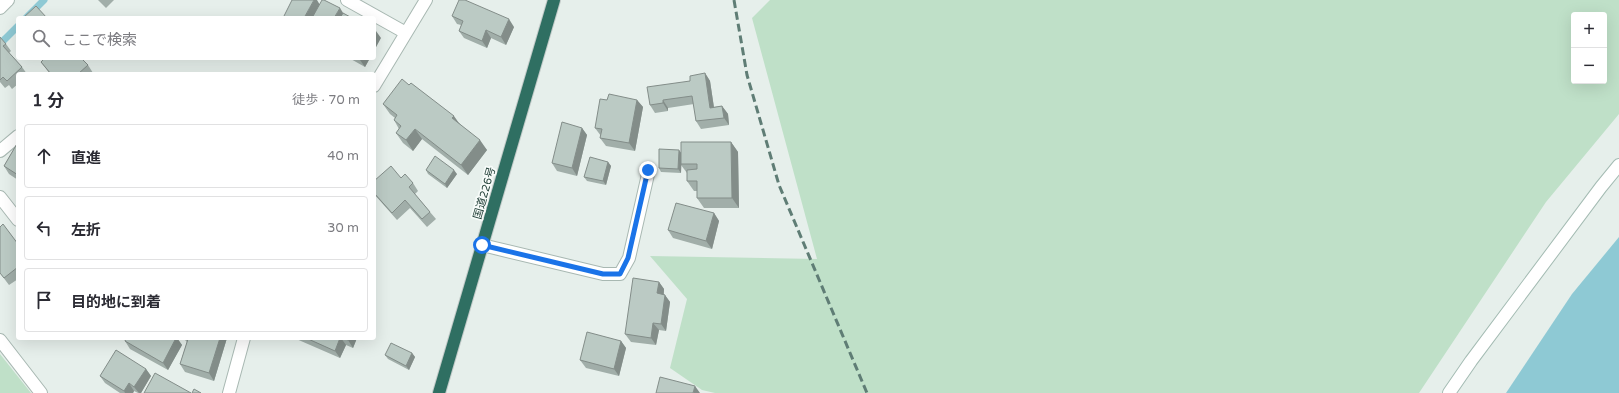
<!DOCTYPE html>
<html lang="ja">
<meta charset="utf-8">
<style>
:root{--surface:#fff;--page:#f2f2f3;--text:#2b2b33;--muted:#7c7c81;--line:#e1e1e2}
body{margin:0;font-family:"Varela Round","Noto Sans JP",sans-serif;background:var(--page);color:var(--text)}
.controls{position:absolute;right:12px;top:12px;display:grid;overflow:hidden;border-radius:4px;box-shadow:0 4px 16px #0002}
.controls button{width:36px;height:36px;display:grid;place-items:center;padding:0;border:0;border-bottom:1px solid var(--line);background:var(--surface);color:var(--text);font:20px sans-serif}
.stop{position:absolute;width:12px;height:12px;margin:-9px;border:3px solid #1a73e8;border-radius:50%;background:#fff}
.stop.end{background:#1a73e8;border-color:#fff;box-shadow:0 1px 4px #0008}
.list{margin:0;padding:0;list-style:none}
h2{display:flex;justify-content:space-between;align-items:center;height:52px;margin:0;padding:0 16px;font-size:17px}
h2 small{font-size:13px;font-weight:400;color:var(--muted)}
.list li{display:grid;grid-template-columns:26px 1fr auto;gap:12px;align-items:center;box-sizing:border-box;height:64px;margin:0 8px 8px;padding:0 8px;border:1px solid var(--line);border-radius:4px}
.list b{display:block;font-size:15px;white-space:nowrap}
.list em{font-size:13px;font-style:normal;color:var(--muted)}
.icon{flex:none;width:22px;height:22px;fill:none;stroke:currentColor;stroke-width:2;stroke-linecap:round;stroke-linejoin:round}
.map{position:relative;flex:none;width:1619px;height:393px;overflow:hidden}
.search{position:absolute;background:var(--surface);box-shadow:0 4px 16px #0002;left:16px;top:16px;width:360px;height:44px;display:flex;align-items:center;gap:10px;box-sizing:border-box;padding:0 14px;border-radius:4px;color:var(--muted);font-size:15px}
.panel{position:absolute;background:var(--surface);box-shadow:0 4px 16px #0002;left:16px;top:72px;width:360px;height:268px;border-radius:4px}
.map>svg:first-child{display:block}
.green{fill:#bfe0c8;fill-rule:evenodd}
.water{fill:#8ec9d4}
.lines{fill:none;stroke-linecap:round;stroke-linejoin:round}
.stream{stroke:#8ec9d4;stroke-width:7}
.lane-casing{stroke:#a8b8b2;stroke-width:14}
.street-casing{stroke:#a8b8b2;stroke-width:14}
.secondary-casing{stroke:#a4bbb3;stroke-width:14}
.highway-casing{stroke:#c2cac8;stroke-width:14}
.lane{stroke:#fff;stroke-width:12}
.street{stroke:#fff;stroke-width:12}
.secondary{stroke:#fff;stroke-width:12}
.highway{stroke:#2f6f62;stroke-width:12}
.rail{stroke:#5f7d75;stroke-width:3;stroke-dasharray:8 4;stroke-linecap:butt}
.wall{fill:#a1aea9}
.shaded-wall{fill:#838d89}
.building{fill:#bbcac4;stroke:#838d89}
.route{stroke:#1a73e8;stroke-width:5}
.labels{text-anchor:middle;stroke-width:3.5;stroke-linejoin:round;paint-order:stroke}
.street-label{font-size:11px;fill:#24423a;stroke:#f7fbf9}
</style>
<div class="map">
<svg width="1619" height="393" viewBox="0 0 1619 393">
<rect width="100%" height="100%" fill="#e6efeb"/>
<!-- green -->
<path class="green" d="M770 0H1619V114L1546 202 1419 393H715L702 390 670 368 687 299 650 256 817 259 752 18ZM1574 15H1604V81H1574Z
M0 354 31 393H0Z"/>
<!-- water -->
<path class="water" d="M1619 237V393H1506L1572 294Z"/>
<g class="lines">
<!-- stream -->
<path class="stream" d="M26 18 44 0
M0 44 18 26"/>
<!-- lane casing -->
<g class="lane-casing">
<path id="lane" d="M0 8 8 0"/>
</g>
<!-- street casing -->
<g class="street-casing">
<path id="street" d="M347 0 406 33
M374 86 426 0
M0 151 18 136
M0 197 18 220
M482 245 603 274H620L629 258 649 170
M0 340 41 393
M229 393 244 338"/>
</g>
<!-- secondary casing -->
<g class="secondary-casing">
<path id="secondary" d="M1449 393 1471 361 1601 187 1619 165"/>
</g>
<!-- highway casing -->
<g class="highway-casing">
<path id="highway" d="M439 393 554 0"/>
</g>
<!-- lane -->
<use href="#lane" class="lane"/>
<!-- street -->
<use href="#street" class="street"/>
<!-- secondary -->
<use href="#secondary" class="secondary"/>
<!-- highway -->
<use href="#highway" class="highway"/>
<!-- rail -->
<path class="rail" d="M734 0 747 75 779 185 867 393"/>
</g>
<!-- wall -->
<path class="wall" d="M98 0H114L106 8Z
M452 16 514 27 506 45 491 38 487 48 464 38 459 31 461 25 457 24Z
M0 38 6 44 11 51 9 53 22 67 27 74H18V84L12 89 9 85 5 88 0 82Z
M349 58H370L365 67Z
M41 62 88 65 93 73 92 74H50Z
M705 73 710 81 714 107 722 106 728 114 729 125 701 129 696 121 694 104 668 108V111L655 113 650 105 690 81Z
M607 100H637L643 107 635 151 606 146 600 138 601 136 595 128Z
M383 104 459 123 487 150 468 175 422 139 413 151 403 143 396 133 399 129 394 120 395 118 390 114Z
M582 128 587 135 577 176 557 171 552 163Z
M18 142V180L9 174 4 166Z
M731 142 738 152 739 208H704L697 198V191H694L687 181V173L681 165V173L661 172 659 168 681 152Z
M608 162 611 166 606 185 587 181 584 177Z
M426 170 457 174 447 188 428 174Z
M401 178 413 183 418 191 415 194 430 212 436 219 427 227 410 208 397 220 374 194V193Z
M714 213 719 221 712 249 673 238 668 230Z
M0 227 18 244V279L9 285 0 273Z
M659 282 664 289V294L670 302 666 331 659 330 656 345 631 342 625 334Z
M126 338H177L182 345 168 370 130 349 125 341Z
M183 338H227L214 381 185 372 180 364 187 342Z
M294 338H357L353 348 346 345 340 358Z
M621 341 626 348 619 376 586 368 580 360Z
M412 353 415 357 409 370 388 359 385 355Z
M146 369 151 376 141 393H138L134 391 133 393H120L105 383 100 376Z"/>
<!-- shaded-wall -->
<path class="shaded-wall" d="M314 0H317L320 5 314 18H304Z
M340 8 345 16 344 18H334Z
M509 19 514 27 506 45 501 37Z
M486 30 491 38 487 48 482 41Z
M376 31 381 38 374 51V34Z
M361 58H370L365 67 360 60Z
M705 73 710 81 715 115 710 108Z
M637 100 643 107 635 151 629 143Z
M663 100 668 108V111L663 103Z
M722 106 728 114 729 125 724 118Z
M454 116 461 126 452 118Z
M582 128 587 135 577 176 572 168Z
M415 129 422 139 413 151 406 140Z
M480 140 487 150 468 175 461 165Z
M731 142 738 152 739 208 732 198Z
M679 150 682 154 681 173 678 169Z
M608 162 611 166 606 185 603 181Z
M454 170 457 174 447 188 445 184Z
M714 213 719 221 712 249 706 241Z
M659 282 664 289 663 301 657 293Z
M665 295 670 302 666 331 661 324Z
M653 323 659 330 656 345 651 338Z
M176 338H177L182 345 168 370 163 363Z
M220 338H227L214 381 209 373Z
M340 338H341L346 345 340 358 335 351Z
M349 338H357L353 348 348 340Z
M621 341 626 348 619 376 614 369Z
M412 353 415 357 409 370 406 366Z
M146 369 151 376 141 393H139L134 387Z
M129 383 134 391 133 393H125L124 391Z
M695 386 700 393H693Z"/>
<!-- building -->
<path class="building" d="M292 0H314L304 18H283Z
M322 0H324L340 8 334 18H312Z
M459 0H465L509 19 501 37 486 30 482 41 459 31 463 21 452 16Z
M36 6 47 18H23Z
M343 13 352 18H340Z
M0 37 6 44 3 46 22 67 7 81 3 77 0 80Z
M45 58H81L88 65 78 74H51L41 62Z
M705 73 710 108 722 106 724 118 696 121 692 96 663 100V103L650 105 647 87 690 81V76Z
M402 79 409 85 411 83 454 116 452 118 480 140 461 165 415 129 406 140 396 133 401 126 394 120 397 115 383 104Z
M609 94 637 100 629 143 600 138 602 129 595 128 600 99 607 100Z
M562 122 582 128 572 168 552 163Z
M18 142V175L4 166Z
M681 142H731L732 198H697V181H687V170L697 169V164H681Z
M659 149 679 150 678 169 659 168Z
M435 156 454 170 445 184 426 170Z
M590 157 608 162 603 181 584 177Z
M391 166 401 178 405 174 413 183 409 187 430 212 422 219 405 200 392 213 374 193V181Z
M676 203 714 213 706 241 668 230Z
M3 224 18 244V267L4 278 0 273V227Z
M633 278 659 282 657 293 665 295 661 324 653 323 651 338 625 334Z
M587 332 621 341 614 369 580 360Z
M126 338H176L163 363 125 341Z
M183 338H220L209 373 180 364 188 339Z
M306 338H340L335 351Z
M342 338H349L348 340Z
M391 343 412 353 406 366 385 355Z
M116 350 146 369 134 387 129 383 124 391 100 376Z
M155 373 191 393H144Z
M660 377 695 386 693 393H656Z
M194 389 201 393H192Z"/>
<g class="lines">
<!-- route -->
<path class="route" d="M482 245 603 274H620L628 258 648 170"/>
</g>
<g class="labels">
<!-- street labels -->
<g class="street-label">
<text transform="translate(484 193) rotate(-74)" y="4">国道226号</text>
</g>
</g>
</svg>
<div class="controls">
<button>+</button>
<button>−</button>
</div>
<div class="stop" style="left:482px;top:245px"></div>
<div class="stop end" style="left:648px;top:170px"></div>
<div class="search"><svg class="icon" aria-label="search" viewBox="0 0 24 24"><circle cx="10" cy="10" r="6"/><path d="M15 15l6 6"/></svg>ここで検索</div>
<section class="panel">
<h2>1 分<small>徒歩 · 70 m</small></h2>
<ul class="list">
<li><svg class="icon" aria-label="ahead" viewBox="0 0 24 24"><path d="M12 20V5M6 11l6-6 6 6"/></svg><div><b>直進</b></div><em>40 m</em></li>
<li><svg class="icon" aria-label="left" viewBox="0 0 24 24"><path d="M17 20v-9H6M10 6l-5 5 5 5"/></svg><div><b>左折</b></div><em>30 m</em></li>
<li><svg class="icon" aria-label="arrive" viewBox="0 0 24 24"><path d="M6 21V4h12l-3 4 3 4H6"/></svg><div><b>目的地に到着</b></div></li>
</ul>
</section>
</div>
